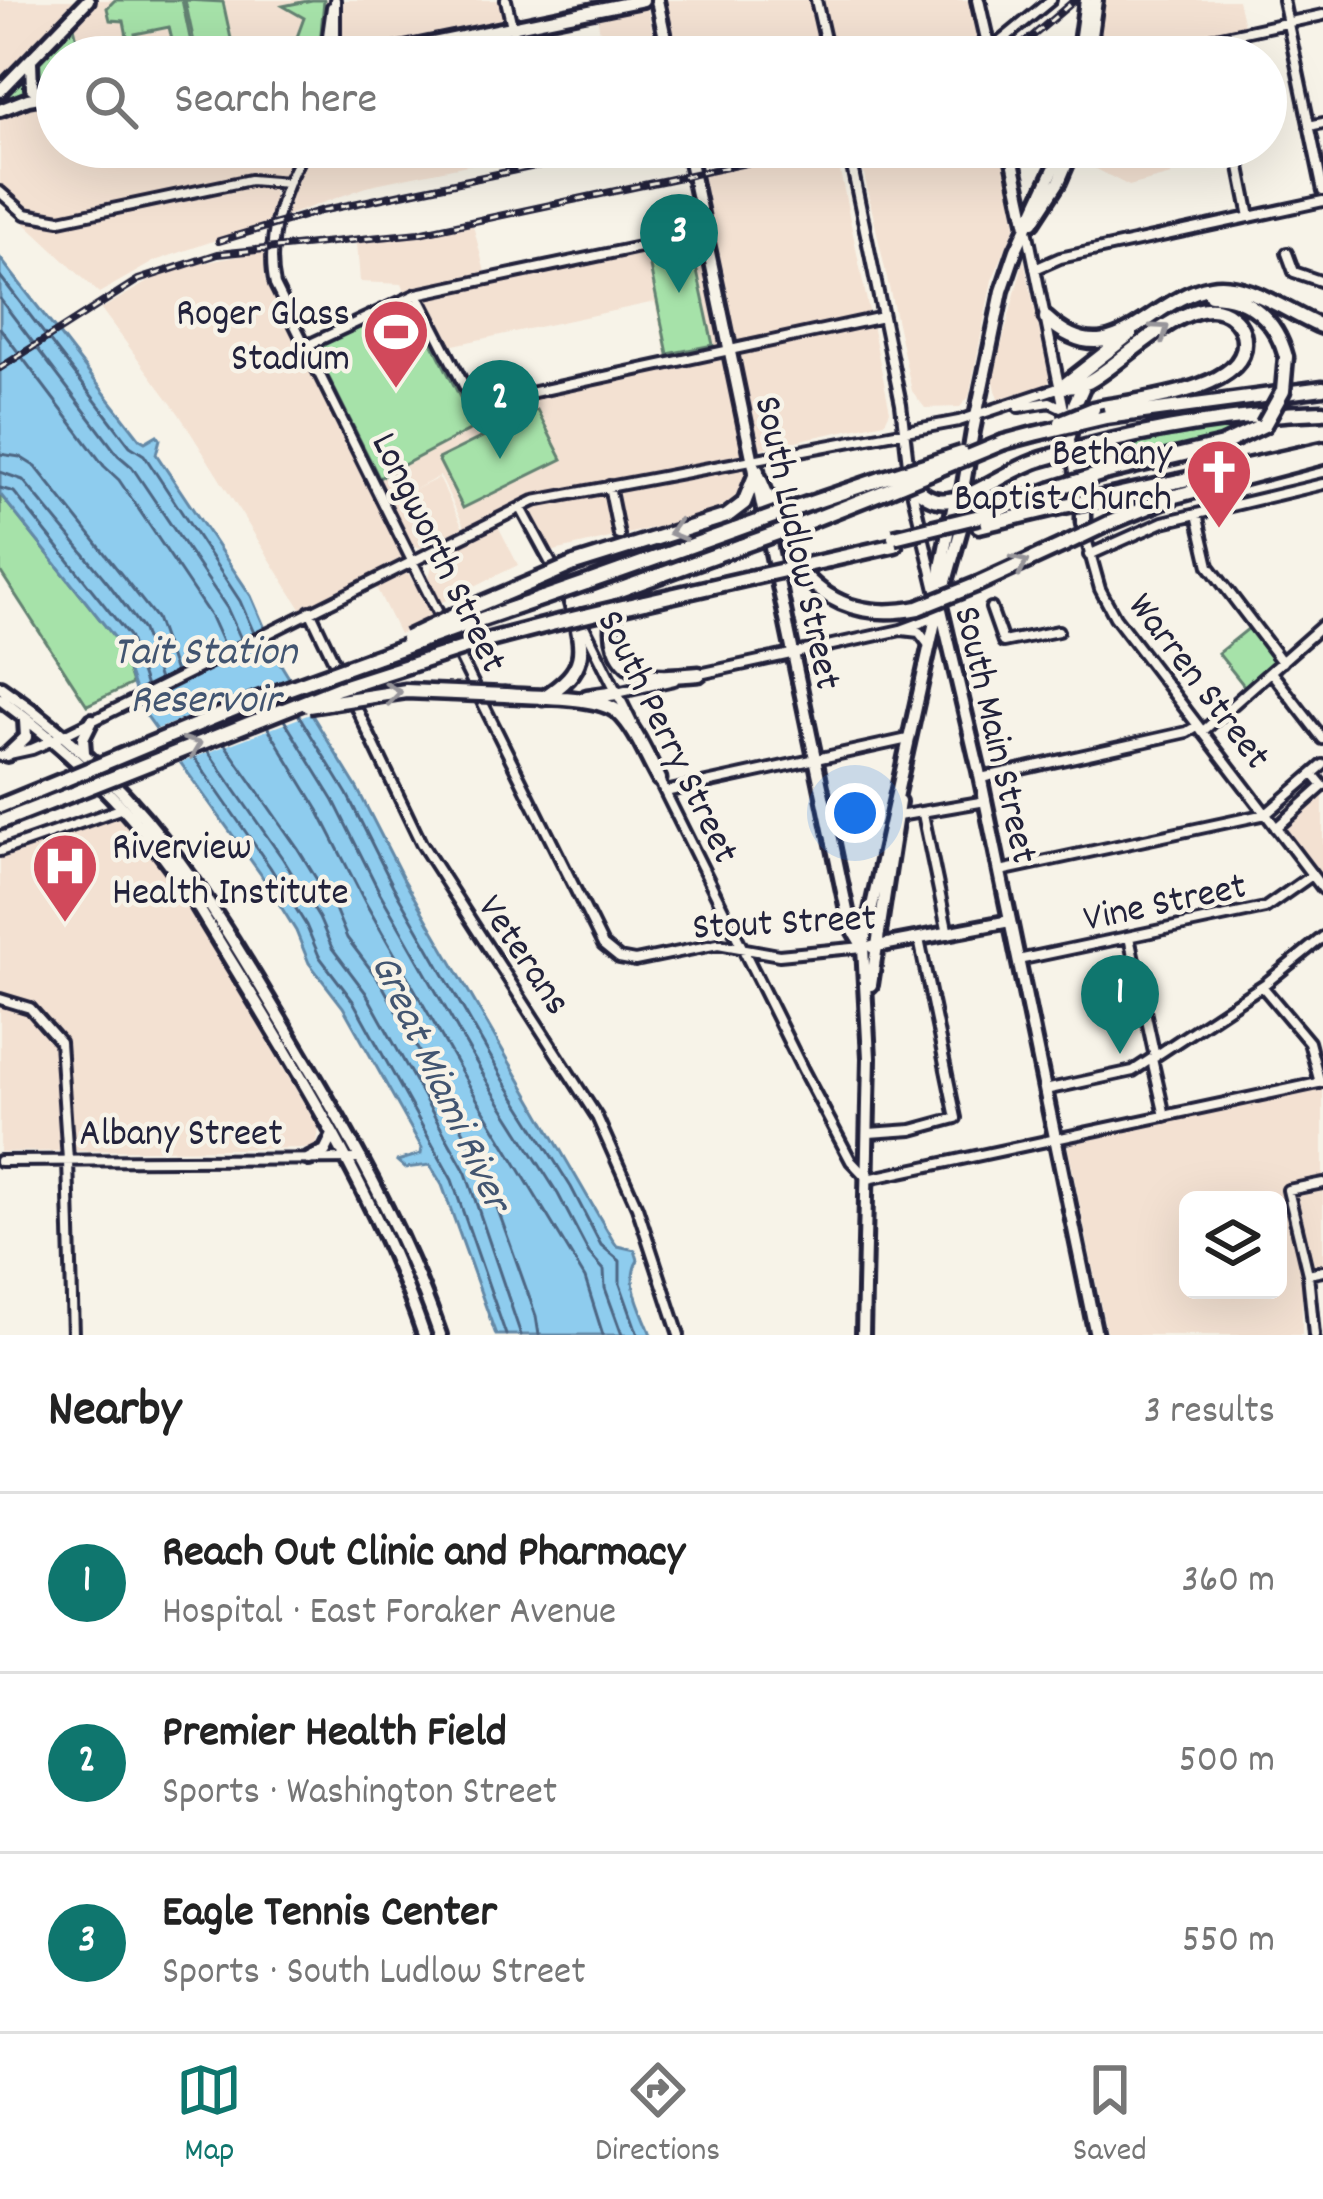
<!DOCTYPE html>
<meta charset="utf-8">
<style>
:root{--surface:#fff;--page:#f6f6f6;--text:#222;--muted:#767676;--line:#e0e0e0;--accent:#0f766e}
body{margin:0;font-family:Dekko,sans-serif;background:var(--page);color:var(--text)}
.controls{position:absolute;right:36px;bottom:36px;display:grid;overflow:hidden;border-radius:18px;box-shadow:0 12px 48px #0002}
.controls button{width:108px;height:108px;display:grid;place-items:center;padding:0;border:0;border-bottom:3px solid var(--line);background:var(--surface);color:var(--text);font:60px sans-serif}
.you{position:absolute;left:855px;top:813px;width:42px;height:42px;margin:-30px;border:9px solid #fff;border-radius:50%;background:#1a73e8;box-shadow:0 0 0 18px #1a73e833}
.badge{display:grid;place-items:center;width:78px;height:78px;border-radius:50%;background:var(--accent);color:#fff;font-size:39px;font-weight:700}
.pin{position:absolute;translate:-50% -99px;filter:drop-shadow(0 3px 6px #0008)}
.pin::after{content:'';position:absolute;top:63px;width:42px;height:36px;background:inherit;clip-path:polygon(0 0,100% 0,50% 100%)}
.list{margin:0;padding:0;list-style:none}
h2{display:flex;justify-content:space-between;align-items:center;height:156px;margin:0;padding:0 48px;font-size:51px}
h2 small{font-size:39px;font-weight:400;color:var(--muted)}
.list li{display:grid;grid-template-columns:78px 1fr auto;gap:36px;align-items:center;box-sizing:border-box;height:180px;padding:0 48px;border-top:3px solid var(--line)}
.list b{display:block;font-size:45px;white-space:nowrap}
.list p{margin:0;font-size:39px;white-space:nowrap;color:var(--muted)}
.list em{font-size:39px;font-style:normal;color:var(--muted)}
.icon{flex:none;width:66px;height:66px;fill:none;stroke:currentColor;stroke-width:2;stroke-linecap:round;stroke-linejoin:round}
.map{position:relative;flex:none;width:1323px;height:1335px;overflow:hidden}
.search{position:absolute;background:var(--surface);box-shadow:0 12px 48px #0002;left:36px;right:36px;top:36px;height:132px;display:flex;align-items:center;gap:30px;box-sizing:border-box;padding:0 42px;border-radius:66px;color:var(--muted);font-size:45px}
.sheet{height:696px;background:var(--surface)}
nav{display:flex;justify-content:space-around;align-items:center;box-sizing:border-box;height:168px;border-top:3px solid var(--line);background:var(--surface);font-size:33px;color:var(--muted)}
nav a{display:grid;justify-items:center;gap:6px}
nav .on{color:var(--accent)}
.map>svg:first-child{display:block}
.built{fill:#f3e1d2;fill-rule:evenodd}
.green{fill:#a6e2a9;stroke:#648272;stroke-width:3}
.water{fill:#8eccee;stroke:#6388a6;stroke-width:3}
.pier{fill:#f7f3e8}
.lines{fill:none;stroke-linecap:round;stroke-linejoin:round}
.shore{stroke:#4d6683;stroke-width:3}
.minor-casing{stroke:#22223b;stroke-width:16}
.major-casing{stroke:#22223b;stroke-width:20}
.highway-casing{stroke:#22223b;stroke-width:21}
.minor{stroke:#f7f3e8;stroke-width:8}
.major{stroke:#f7f3e8;stroke-width:10}
.highway{stroke:#f7f3e8;stroke-width:12}
.rail-casing{stroke:#22223b;stroke-width:8}
.rail{stroke:#f7f3e8;stroke-width:3;stroke-dasharray:9;stroke-linecap:butt}
.highway-bridge-casing{stroke:#22223b;stroke-width:21;stroke-linecap:butt}
.highway-bridge{stroke:#f7f3e8;stroke-width:12}
.oneway{stroke:#97959a}
.labels{text-anchor:middle;stroke-width:9;stroke-linejoin:round;paint-order:stroke}
.poi-label{font-size:39px;fill:#22223b;stroke:#f7f3e8;text-anchor:end}
.street-label{font-size:39px;fill:#22223b;stroke:#f7f3e8}
.water-label{font-size:42px;font-style:italic;fill:#425571;stroke:#f7f3e8}
</style>
<div class="map">
<svg width="1323" height="1335" viewBox="0 0 1323 1335">
<rect width="100%" height="100%" fill="#f7f3e8"/>
<filter id="ink" filterUnits="userSpaceOnUse"><feTurbulence type="fractalNoise" baseFrequency=".00833" numOctaves="2"/><feDisplacementMap in="SourceGraphic" scale="24" xChannelSelector="R" yChannelSelector="G"/><feConvolveMatrix kernelMatrix="1 2 1 2 8 2 1 2 1" color-interpolation-filters="sRGB"/></filter>
<g filter="url(#ink)">
<!-- built -->
<path class="built" d="M0 0H499L512 57H57V147H541L540 150 375 184 280 218 288 183 250 180 60 220 25 214 0 192Z
M664 0H969L980 53 973 57H676Z
M1099 0H1238L1244 25 1093 57Z
M647 6 658 57H605L597 17Z
M835 147 870 316 737 344 702 176Z
M858 147H1001L1016 225 992 280 969 397 960 407 925 408 912 391Z
M1093 147H1167L1171 175 1129 186 1085 163Z
M251 182 273 189 275 204 271 221 155 261 99 293 19 218 61 224Z
M473 225 488 284 706 233 757 471 742 494 732 503 686 520 546 553 521 508 468 534 440 476 414 490 439 478 463 528 420 548 408 542 306 346 407 297 402 284 360 282 357 243ZM655 302 668 364 474 405 444 347Z
M264 251 265 280 405 557 301 609 179 414 101 309 151 280 183 267Z
M1024 259 1050 380 1048 384 998 399 993 377Z
M872 325 890 411 885 422 758 449 737 353Z
M497 524 518 565 438 604 429 577 434 559Z
M408 573 435 618 399 634 375 585Z
M1323 793V885L1281 829Z
M121 813 147 842 184 899 319 1129 317 1144 312 1148 0 1152V856Z
M1323 1089V1266L1302 1271V1335H1107L1068 1148 1070 1144ZM1188 1200H1278V1290H1188Z"/>
<!-- green -->
<path class="green" d="M115 0H182L194 57H176L169 27 135 34 140 57H131L124 21 110 20 107 8Z
M185 0 223 2 233 48 197 56Z
M312 0H324L320 44 310 57H236L297 37 304 18 283 6Z
M73 22 81 57H57V90L29 94 0 104V98L37 65Z
M691 243 713 345 668 354 647 252Z
M409 302 413 304 475 427 379 478 319 358 324 343Z
M537 410 562 459 463 508 438 459Z
M1257 422 1220 440 1093 471C1100 454 1112 450 1128 445Z
M0 494 119 643 132 684 87 705 0 571Z
M1249 628 1277 662 1245 687 1218 653Z"/>
<!-- water -->
<path class="water" d="M0 258 140 439 145 442 157 435 160 439 156 454 251 596 280 663 357 788 404 880 612 1239 617 1246 635 1250 638 1260C624 1282 643 1312 651 1335H496L442 1185 430 1165 405 1168 397 1161 421 1154 422 1148 343 1007 309 963 296 931 260 873 141 708 119 643 0 494Z"/>
<!-- pier -->
<path class="pier" d="M295 675 318 711 177 764 152 731Z"/>
<g class="lines">
<!-- shore -->
<path class="shore" d="M0 276 130 446 144 455 240 601 254 633
M0 299 118 455 132 467 227 608 241 639
M0 328 104 466 119 480 211 617 225 648
M0 454 20 457 36 467 156 618 175 672
M0 472 23 480 108 583 143 630 159 680
M0 488 14 492 129 636 146 687
M298 714 347 794 393 886 505 1082 571 1187 601 1245 620 1261V1284L638 1335
M284 720 334 801 380 893 492 1090 558 1194 589 1253 604 1270 605 1288 622 1335
M267 726 318 810 365 902 477 1099 585 1278 603 1335
M224 743 298 849 335 909 347 938 381 983 461 1127 483 1168 536 1316 539 1335
M207 750 283 859 319 918 332 948 366 993 466 1173 521 1335
M193 756 270 867 306 925 319 956 353 1001 452 1180 506 1335"/>
<!-- minor casing -->
<g class="minor-casing">
<path id="minor" d="M335 0V41L348 57
M506 0 519 57
M816 0 829 57
M1283 0 1323 191
M1213 38 1217 57
M989 51 1051 0
M325 57 332 7
M1128 57 1323 15
M1309 126 1323 123
M307 147C283 182 265 242 275 285L603 945 619 958 635 961 718 944 779 955 863 947
M848 147 901 404 909 472
M1236 147 1250 217
M0 192 25 214 60 220 250 180 288 183
M1027 229 1066 419
M1287 253 1294 272 1323 282
M1035 269 1060 258 1323 201
M417 294 474 405 883 317
M306 346 417 294 706 233
M1019 407 1050 402 1065 409
M1069 434 1077 485
M609 486 619 535
M911 486 937 594
M521 508 565 589
M1197 514 1209 566 1282 662
M1085 535 1100 589 1115 617 1323 889
M1089 555 1163 522 1323 484
M991 608 1003 642 1058 631
M310 611 421 843 597 1117 637 1207 679 1335
M580 618 632 723
M902 630 919 632 929 645
M1271 672 1323 739
M695 675 901 630 936 617
M617 693 674 680
M1202 732 1323 625
M0 756 32 749 64 735 534 501 959 421 1061 387
M981 778 1187 732 1197 726
M659 780 803 1070 851 1161 868 1179 1323 1082
M665 792 908 739
M923 814 948 934
M898 816 986 801
M1276 828 1323 786 1313 774
M0 851 123 808
M1000 871 1266 814 1323 765
M1129 937 1155 1057
M1018 960 1265 908 1312 875
M1262 986 1309 1042 1320 1083
M0 999 30 1008 60 1042 68 1160 73 1335
M1152 1059 1165 1116
M1045 1090 1133 1071 1266 983 1323 937
M869 1133 912 1130 956 1118 919 939
M0 1161 362 1159
M1308 1274 1323 1271
M1314 1335 1308 1274 1288 1190 1323 1183"/>
</g>
<!-- major casing -->
<g class="major-casing">
<path id="major" d="M657 0 669 57
M978 0 991 57
M365 57 643 0
M1078 57 1086 0
M1088 57 1096 0
M31 62 32 88 43 95
M0 91 88 0
M0 110 28 99 57 94
M687 147 850 925 863 947
M1010 147 1027 226
M1033 222 1059 182 1074 147
M959 498 954 504 941 567 939 601 979 771 1096 1335
M0 687C141 784 204 891 289 1034 347 1131 403 1228 440 1335
M0 699C74 753 138 816 189 892 275 1036 370 1176 424 1335
M84 752 83 738 92 720
M7 755 26 737 25 720
M872 947 1010 921
M871 985 899 802
M309 1159 325 1151 333 1135
M863 1335 869 1058 863 947 936 617 961 529 964 509 962 496 973 431 1002 291 1016 250 1064 147"/>
</g>
<!-- highway casing -->
<g class="highway-casing">
<path id="highway" d="M1211 295C1250 296 1276 320 1286 357
M1046 318C1113 380 1147 299 1211 287 1247 280 1291 315 1323 327
M1061 387C1071 387 1079 386 1088 382 1123 365 1194 283 1232 317 1239 323 1244 332 1244 341 1248 392 1130 401 1093 409
M1062 387 1131 333
M1106 417 1323 388
M1069 436 1075 404 1084 384
M1004 442 1034 434
M757 473 795 561
M1104 473 1222 445 1264 425
M910 481C920 493 932 503 949 500 978 496 1011 468 1042 459 1133 432 1229 415 1323 412
M1107 497 1323 449
M799 507 881 479
M980 516 1050 490
M1083 523V473L1102 447
M1109 523 1175 496 1323 457
M797 526 883 492
M979 526 1055 508
M829 560 895 545
M574 564 727 516 744 503 757 471
M804 575C835 609 873 617 918 608
M586 583 735 530
M978 584 1063 545
M644 602 749 578
M620 603C605 631 614 668 648 675 665 678 682 675 699 674
M466 610 537 580
M470 623 543 598
M482 642 555 623
M505 695C533 698 598 694 619 713 636 729 647 758 659 779
M587 697 617 693
M543 698C590 668 584 651 571 601L594 599 741 546
M0 806 66 779
M0 822 77 792"/>
</g>
<!-- minor -->
<use href="#minor" class="minor"/>
<!-- major -->
<use href="#major" class="major"/>
<!-- highway -->
<use href="#highway" class="highway"/>
<!-- rail casing -->
<g class="rail-casing">
<path id="rail" d="M1008 57 1075 0
M219 241 320 211 626 147
M0 368 138 280 218 254 419 233 821 147"/>
</g>
<!-- rail -->
<use href="#rail" class="rail"/>
<!-- highway-bridge casing -->
<g class="highway-bridge-casing">
<path id="highway-bridge" d="M1061 422 1093 409
M1264 425 1283 391 1286 357
M1034 434 1106 417
M881 479 962 453
M1050 490 1104 473
M883 492 1004 442
M1055 508 1107 497
M735 530 799 507
M894 537 980 516
M1063 545 1109 523
M741 546 797 526
M749 578 829 560
M537 580 574 564
M543 598 586 583
M918 608 978 584
M555 623 644 602
M407 638 466 610
M308 706 406 691 505 695
M66 779 256 700 470 623
M77 792 339 688 482 642"/>
</g>
<!-- highway-bridge -->
<use href="#highway-bridge" class="highway-bridge"/>
</g>
<!-- one-way arrows -->
<defs><path id="oneway-chevron" d="M-2-3.5L2.5 0L-2 3.5" fill="none" stroke-width="1.6" stroke-linecap="round" stroke-linejoin="round" transform="scale(3)"/></defs>
<g class="oneway">
<use href="#oneway-chevron" transform="translate(1161 331) rotate(-35)"/>
<use href="#oneway-chevron" transform="translate(677 531) rotate(164)"/>
<use href="#oneway-chevron" transform="translate(1020 564) rotate(-25)"/>
<use href="#oneway-chevron" transform="translate(393 693) rotate(-7)"/>
<use href="#oneway-chevron" transform="translate(193 746) rotate(-21)"/>
</g>
</g>
<!-- icons -->
<defs>
<g id="stadium-pin" transform="scale(3.45)"><path d="M0 17L-7.5 6A9.5 9.5 0 1 1 7.5 6Z" fill="#d1495b" stroke="#f7f3e8"/><path d="M0-5a6.5 5 0 1 0 0 10a6.5 5 0 1 0 0-10ZM-3.5-1.8h7v3.6h-7Z" fill="#fff"/></g>
<g id="church-pin" transform="scale(3.45)"><path d="M0 17L-7.5 6A9.5 9.5 0 1 1 7.5 6Z" fill="#d1495b" stroke="#f7f3e8"/><path d="M-1.2-6h2.4v3.5h3.3v2.4h-3.3V6h-2.4V-.1h-3.3v-2.4h3.3Z" fill="#fff"/></g>
<g id="hospital-pin" transform="scale(3.45)"><path d="M0 17L-7.5 6A9.5 9.5 0 1 1 7.5 6Z" fill="#d1495b" stroke="#f7f3e8"/><path d="M-5-5h3v3.5h4V-5h3V5h-3V1.5h-4V5h-3Z" fill="#fff"/></g>
</defs>
<g fill-rule="evenodd">
<use href="#stadium-pin" x="396" y="332"/>
<use href="#church-pin" x="1219" y="472"/>
<use href="#hospital-pin" x="65" y="866"/>
</g>
<g class="labels">
<!-- poi labels -->
<g class="poi-label">
<text x="350" y="324">Roger Glass<tspan x="350" dy="45">Stadium</tspan></text>
<text x="1172" y="464">Bethany<tspan x="1172" dy="45">Baptist Church</tspan></text>
<text x="112" y="858" text-anchor="start">Riverview<tspan x="112" dy="45">Health Institute</tspan></text>
</g>
<!-- street labels -->
<g class="street-label">
<text transform="translate(801 542) rotate(78)" y="14">South Ludlow Street</text>
<text transform="translate(442 551) rotate(64)" y="14">Longworth Street</text>
<text transform="translate(1202 679) rotate(53)" y="14">Warren Street</text>
<text transform="translate(999 734) rotate(77)" y="14">South Main Street</text>
<text transform="translate(671 735) rotate(64)" y="14">South Perry Street</text>
<text transform="translate(1164 899) rotate(-12)" y="14">Vine Street</text>
<text transform="translate(784 919) rotate(-3)" y="14">Stout Street</text>
<text transform="translate(527 953) rotate(56)" y="14">Veterans</text>
<text x="181" y="1144">Albany Street</text>
</g>
<!-- water labels -->
<g class="water-label">
<text x="205" y="663">Tait Station<tspan x="205" dy="48">Reservoir</tspan></text>
<text transform="translate(444 1081) rotate(65)" y="15">Great Miami River</text>
</g>
</g>
</svg>
<div class="controls">
<button><svg class="icon" aria-label="layers" viewBox="0 0 24 24"><path d="M12 4l9 5-9 5-9-5zM3 14l9 5 9-5"/></svg></button>
</div>
<div class="you"></div>
<div class="pin badge" style="left:1120px;top:1054px">1</div>
<div class="pin badge" style="left:500px;top:459px">2</div>
<div class="pin badge" style="left:679px;top:293px">3</div>
<div class="search"><svg class="icon" aria-label="search" viewBox="0 0 24 24"><circle cx="10" cy="10" r="6"/><path d="M15 15l6 6"/></svg>Search here</div>
</div>
<section class="sheet">
<h2>Nearby<small>3 results</small></h2>
<ul class="list">
<li><span class="badge">1</span><div><b>Reach Out Clinic and Pharmacy</b><p>Hospital · East Foraker Avenue</p></div><em>360 m</em></li>
<li><span class="badge">2</span><div><b>Premier Health Field</b><p>Sports · Washington Street</p></div><em>500 m</em></li>
<li><span class="badge">3</span><div><b>Eagle Tennis Center</b><p>Sports · South Ludlow Street</p></div><em>550 m</em></li>
</ul>
</section>
<nav>
<a class="on"><svg class="icon" aria-label="map" viewBox="0 0 24 24"><path d="M3 6l6-2 6 2 6-2v14l-6 2-6-2-6 2zM9 4v14M15 6v14"/></svg>Map</a>
<a><svg class="icon" aria-label="directions" viewBox="0 0 24 24"><path d="M12 3l9 9-9 9-9-9zM9 14v-3h6M13 9l2 2-2 2"/></svg>Directions</a>
<a><svg class="icon" aria-label="saved" viewBox="0 0 24 24"><path d="M7 4h10v16l-5-4-5 4z"/></svg>Saved</a>
</nav>
